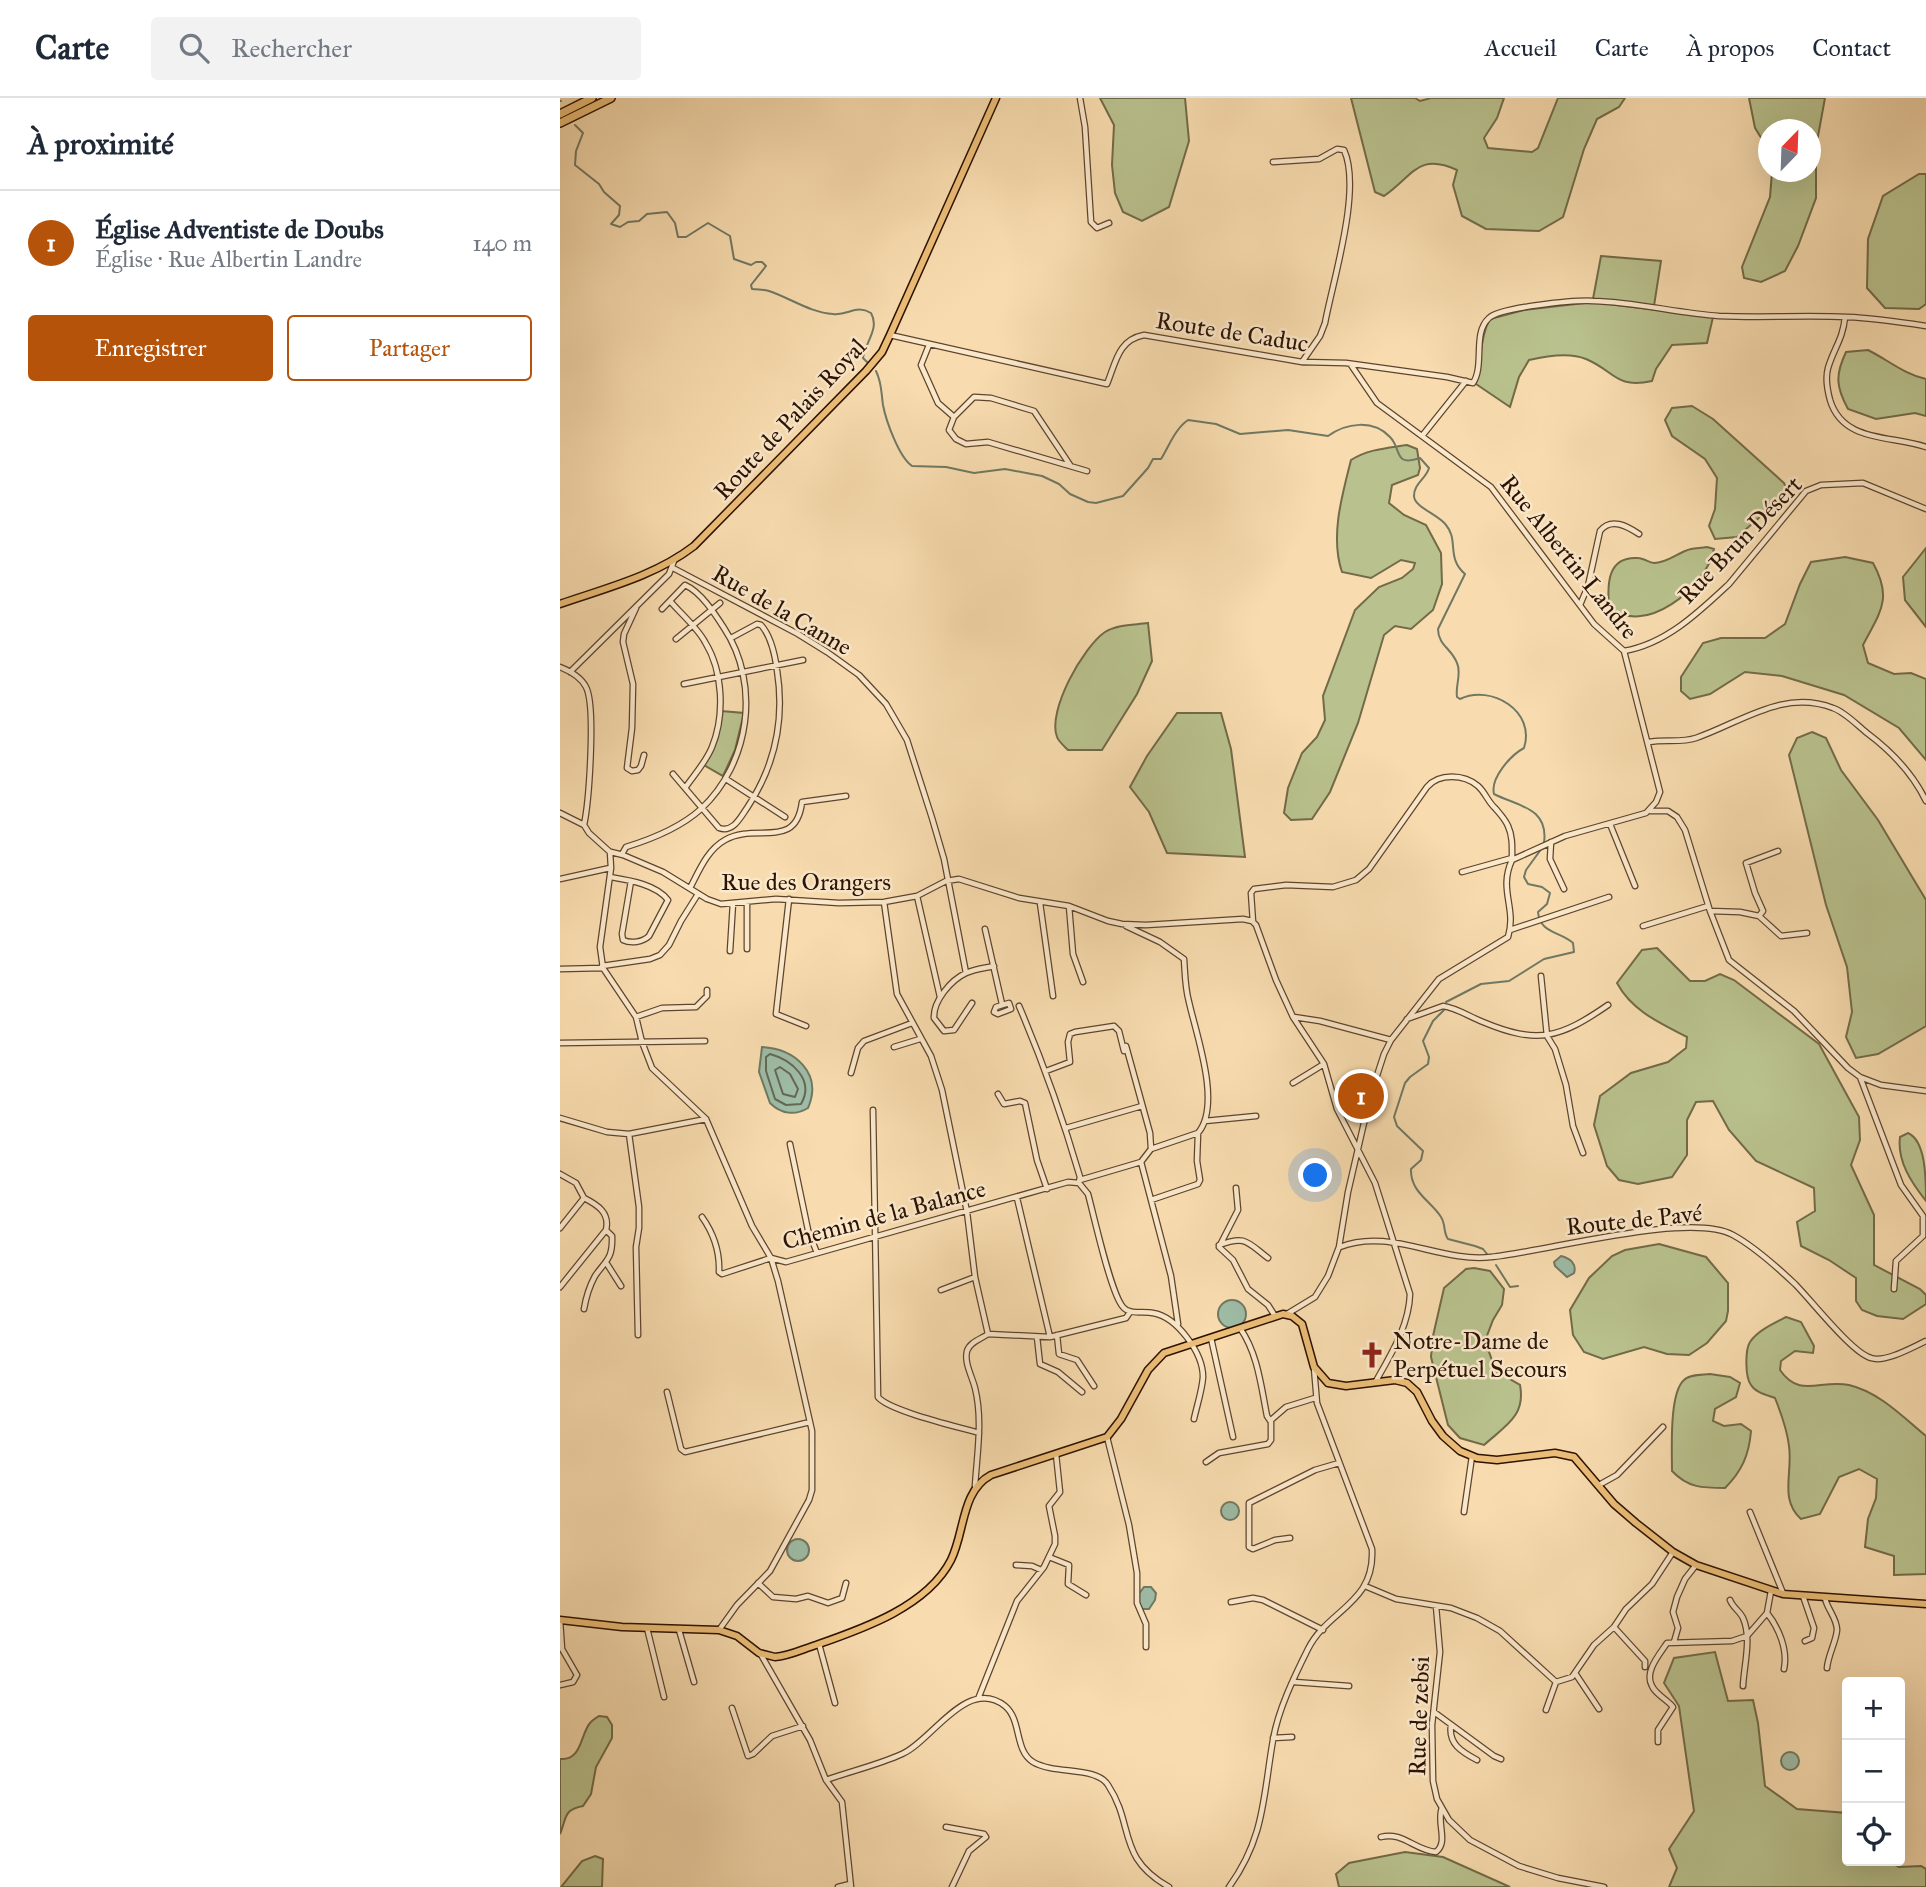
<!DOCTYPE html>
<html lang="fr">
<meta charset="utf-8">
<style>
:root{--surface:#fff;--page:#f2f2f3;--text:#1f2937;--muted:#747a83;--line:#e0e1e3;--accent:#b45309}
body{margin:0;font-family:"IM FELL Great Primer",serif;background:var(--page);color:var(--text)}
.controls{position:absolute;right:21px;bottom:21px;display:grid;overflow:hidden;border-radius:7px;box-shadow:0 7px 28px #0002}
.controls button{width:63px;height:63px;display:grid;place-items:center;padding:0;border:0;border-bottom:2px solid var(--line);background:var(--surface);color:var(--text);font:35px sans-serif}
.compass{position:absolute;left:1198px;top:21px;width:63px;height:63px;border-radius:50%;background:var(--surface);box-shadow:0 7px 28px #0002;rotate:23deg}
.you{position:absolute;left:756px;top:1078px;width:24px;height:24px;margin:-18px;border:5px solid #fff;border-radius:50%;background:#1a73e8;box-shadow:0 0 0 10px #1a73e833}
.badge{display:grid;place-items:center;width:46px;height:46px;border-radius:50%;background:var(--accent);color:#fff;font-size:23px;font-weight:700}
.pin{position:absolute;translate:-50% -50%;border:4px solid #fff;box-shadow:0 2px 7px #0006}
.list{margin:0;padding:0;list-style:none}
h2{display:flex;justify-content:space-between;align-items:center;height:91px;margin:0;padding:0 28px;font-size:30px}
h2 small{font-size:23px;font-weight:400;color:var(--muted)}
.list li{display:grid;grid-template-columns:46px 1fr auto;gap:21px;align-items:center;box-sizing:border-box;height:105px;padding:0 28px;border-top:2px solid var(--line)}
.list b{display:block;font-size:26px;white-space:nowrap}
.list p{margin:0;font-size:23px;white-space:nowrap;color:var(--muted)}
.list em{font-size:23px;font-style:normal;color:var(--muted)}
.actions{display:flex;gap:14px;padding:21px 28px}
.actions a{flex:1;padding:16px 0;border:2px solid var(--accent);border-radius:7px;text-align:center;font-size:24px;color:var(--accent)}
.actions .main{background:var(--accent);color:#fff}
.icon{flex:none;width:38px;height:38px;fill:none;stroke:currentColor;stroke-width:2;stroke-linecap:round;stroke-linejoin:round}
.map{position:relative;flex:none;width:1366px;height:1789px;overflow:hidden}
header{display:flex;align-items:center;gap:42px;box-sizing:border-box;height:98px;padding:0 35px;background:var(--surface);border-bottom:2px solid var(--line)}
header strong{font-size:33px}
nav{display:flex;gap:38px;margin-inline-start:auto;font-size:24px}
.search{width:490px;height:63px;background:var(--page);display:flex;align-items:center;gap:18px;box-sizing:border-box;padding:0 24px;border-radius:7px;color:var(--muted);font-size:26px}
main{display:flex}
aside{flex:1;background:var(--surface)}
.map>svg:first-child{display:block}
.green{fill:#b9c28e;stroke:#726a48;stroke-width:2}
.water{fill:#9ebca6;stroke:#707864;stroke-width:2}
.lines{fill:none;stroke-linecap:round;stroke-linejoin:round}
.shore{stroke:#656754;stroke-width:2}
.stream{stroke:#707864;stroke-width:2}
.minor-casing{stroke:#5f442d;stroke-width:7}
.major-casing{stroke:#2c1202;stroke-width:9}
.highway-casing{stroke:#2c1202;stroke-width:10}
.minor{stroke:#fae8cb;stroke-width:4.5}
.major{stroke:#ecbe78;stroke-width:6}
.highway{stroke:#ecbe78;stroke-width:7}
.labels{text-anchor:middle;stroke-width:5;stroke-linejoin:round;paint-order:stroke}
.street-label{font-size:24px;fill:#2c1202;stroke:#fae8cb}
.poi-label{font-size:24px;fill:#2c1202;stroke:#fae8cb;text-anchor:start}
</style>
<header>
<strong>Carte</strong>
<div class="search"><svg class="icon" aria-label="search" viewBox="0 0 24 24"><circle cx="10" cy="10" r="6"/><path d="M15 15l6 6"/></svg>Rechercher</div>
<nav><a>Accueil</a><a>Carte</a><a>À propos</a><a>Contact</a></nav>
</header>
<main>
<aside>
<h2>À proximité<small></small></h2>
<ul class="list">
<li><span class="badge">1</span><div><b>Église Adventiste de Doubs</b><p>Église · Rue Albertin Landre</p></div><em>140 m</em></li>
</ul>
<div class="actions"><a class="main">Enregistrer</a><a>Partager</a></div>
</aside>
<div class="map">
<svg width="1366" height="1789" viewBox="0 0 1366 1789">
<rect width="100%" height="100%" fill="#f8dcaf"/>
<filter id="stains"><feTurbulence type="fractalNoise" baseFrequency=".00286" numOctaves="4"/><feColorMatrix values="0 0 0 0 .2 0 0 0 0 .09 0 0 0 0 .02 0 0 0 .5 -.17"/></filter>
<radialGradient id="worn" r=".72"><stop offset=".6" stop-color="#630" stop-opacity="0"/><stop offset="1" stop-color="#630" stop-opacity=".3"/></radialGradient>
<!-- green -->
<path class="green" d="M540 0H625L629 43 609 109 582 123 563 114 555 95 552 67 554 27Z
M791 0H855L860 3 871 0H944L937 20 924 40 928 50 972 54 978 50 998 0H1065L1059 9 1037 21 1024 51 1003 119 979 133 926 131 902 118 893 87 897 72C858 54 853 78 824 98L815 94Z
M1189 0H1265L1256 49V100L1238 148 1225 173 1201 184 1184 180 1182 169 1210 99 1212 74H1251V32H1209L1208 51 1195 30Z
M1359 76H1366V206L1359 211 1325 210 1307 190 1308 141 1323 98Z
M1041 158 1101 163 1094 208 1033 201Z
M1033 204 1153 219 1147 245 1112 247 1096 271 1092 283C1055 291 1055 273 1026 261 1009 254 986 258 969 262L959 279 950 309 913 284C923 264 919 240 930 221L964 212Z
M1308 252C1328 262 1344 276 1366 281V318L1355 315 1316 321 1288 311C1276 289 1275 277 1286 254Z
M1132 308 1153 321 1224 385 1229 396 1224 406 1201 418 1177 439 1155 441 1149 428 1155 411 1157 380 1145 361 1112 338 1105 322 1112 310Z
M847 347 857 351 860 370 858 377 832 387 829 405 844 417 866 427 881 455 882 486 873 512 851 531 835 528 824 537 798 625 770 694 752 721 731 722 724 715 728 690 742 655 757 639 765 622 763 598 795 512 819 489 842 480 853 471 855 465 841 462 811 480 782 474C770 439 782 397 791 362 808 351 828 350 847 347Z
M1147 449 1154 451C1147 489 1083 541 1049 508 1047 485 1048 458 1078 460 1084 460 1089 465 1094 465 1108 465 1118 454 1131 451 1136 450 1142 450 1147 449Z
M1366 450V529L1345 502 1343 479Z
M1285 459 1313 465C1333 501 1320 514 1303 547L1308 565 1334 576 1351 575 1366 581V662L1339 630 1284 597 1222 578 1185 574 1150 596 1130 601 1121 593V579L1143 545 1161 540H1205L1225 526 1240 486 1251 464Z
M588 525 592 563 577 596 542 652H508C505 649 499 644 497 639 487 613 523 549 545 534 558 526 574 527 588 525Z
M161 613 184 615 175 652 163 678 144 667 152 652Z
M617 615H661L671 651 685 759 607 755 589 714 570 689 587 658Z
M1252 634 1266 640 1281 672 1318 722 1366 802V928L1318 956 1296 960 1286 939 1292 914 1287 869 1266 807 1229 657 1237 640Z
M1097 850 1130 883H1145L1160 876 1174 882 1259 946 1299 1019 1300 1042 1291 1067 1314 1117V1167L1360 1191 1366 1197V1206L1343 1221 1317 1218 1302 1212 1296 1203V1180L1269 1162 1241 1148 1237 1124 1255 1113 1254 1090 1196 1063 1169 1032 1153 1003 1136 1004 1127 1022V1057L1112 1079 1078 1086 1059 1082 1047 1068 1034 1027 1040 998 1071 975 1108 964 1126 950 1127 939C1100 925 1072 913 1057 885L1082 852Z
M1348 1035C1366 1043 1366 1081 1366 1103 1351 1084 1337 1063 1340 1039Z
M1099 1146 1146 1159 1168 1185V1213L1166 1223 1147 1245 1129 1257 1107 1256 1084 1249 1043 1261 1024 1254 1013 1237 1010 1212 1029 1180 1052 1158 1065 1152Z
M914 1170 930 1173 944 1191 942 1207 933 1222 925 1243 936 1273 960 1287C966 1318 945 1328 924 1347L900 1340 888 1327 871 1259 873 1238 884 1190 906 1171Z
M1226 1219 1241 1224 1254 1248 1253 1255 1235 1253 1221 1263 1220 1272C1240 1301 1260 1281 1289 1287 1319 1294 1343 1319 1366 1338V1476L1334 1477V1458L1305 1449 1308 1421 1316 1400 1317 1381 1299 1371 1279 1379 1260 1416 1241 1421C1219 1401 1233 1375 1229 1348 1227 1331 1221 1315 1215 1300 1207 1297 1196 1295 1191 1287 1185 1279 1185 1252 1190 1244 1197 1233 1214 1225 1226 1219Z
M1150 1276 1170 1279 1180 1285 1176 1299 1155 1311 1153 1323 1164 1328 1181 1326 1191 1333C1189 1357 1182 1373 1165 1390 1143 1390 1128 1390 1112 1373 1112 1352 1109 1295 1124 1282 1130 1276 1142 1277 1150 1276Z
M1155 1554 1168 1603 1193 1602 1198 1625 1205 1688 1237 1711 1287 1715V1763H1328L1339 1769 1361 1768 1366 1771V1789H1109L1117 1770 1109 1751 1134 1713 1119 1608 1104 1585 1114 1560Z
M39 1618 47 1619 52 1627V1640L36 1669 31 1696 23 1708C3 1712 7 1719 0 1736V1661C22 1663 20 1637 30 1625 32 1622 36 1620 39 1618Z
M845 1754 883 1759 950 1789H779L776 1776 789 1765Z
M35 1758 43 1761 42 1789H1L22 1763Z"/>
<!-- water -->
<path class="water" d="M202 949C235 951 263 975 248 1010 235 1018 221 1016 210 1005L199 974Z
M1001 1158C1010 1160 1017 1166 1014 1175L1007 1179 995 1168 994 1164Z
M658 1216a14 14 0 1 1 28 0a14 14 0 1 1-28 0Z
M661 1413a9 9 0 1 1 18 0a9 9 0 1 1-18 0Z
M227 1452a11 11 0 1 1 22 0a11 11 0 1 1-22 0Z
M584 1489H591L596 1495 595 1502 589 1511H582L578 1506V1497Z
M1221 1663a9 9 0 1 1 18 0a9 9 0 1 1-18 0Z"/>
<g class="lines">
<!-- shore -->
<path class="shore" d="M210 956C232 962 255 982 241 1006L226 1007 215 1001 206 973V959Z
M220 969 230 976 238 991 235 999 223 996 215 972Z"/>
<!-- stream -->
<path class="stream" d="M0 3H1
M15 27 23 35 16 53 15 67 39 86 44 94 60 108 59 117 51 126 60 129 68 124 79 123 87 116 107 114 115 125 118 139H126L148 125 170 138 174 161 191 167 196 164H202L206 168 191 187 192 191C198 192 203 191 209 193 230 200 251 215 273 216 288 218 296 206 311 215 320 231 305 244 303 260L307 264
M316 273C322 285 321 294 323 307 326 323 339 359 352 368L386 369 414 375 445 371 482 378 499 386 510 396 528 404 536 405 563 398 588 370 593 361H601C609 348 615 331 628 322L656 326 680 336 728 332 768 338C786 325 813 321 830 339 842 351 833 369 860 360L869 370C866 381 854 385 854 398 854 409 879 417 886 427 899 442 886 460 905 476L878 531C878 547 892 551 897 565 902 575 895 588 897 599L900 601C931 586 976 613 964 650 951 657 930 680 934 696 957 708 989 709 984 745
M886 904 921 886 949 883 984 861 1014 854 1013 845C1000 833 980 836 978 814L987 806 990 795 982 789 968 786 964 779 966 772 982 750
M884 912 873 923 863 943 869 959 868 966 850 979 845 985 834 1019 837 1028 863 1053 861 1062 851 1071C850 1094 871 1103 881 1119 886 1127 883 1134 888 1141L915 1148 923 1151 927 1156
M936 1167 950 1189 958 1188"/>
<!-- minor casing -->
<g class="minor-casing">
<path id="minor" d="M520 0 525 29 531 124 537 130 549 125
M713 64 759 61 777 51 784 52C802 91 773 182 765 225L760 238 742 264
M1285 219C1283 241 1274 250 1268 270 1265 281 1267 291 1270 302 1283 345 1331 337 1366 349
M330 237 547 286C556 264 558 242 584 237L742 264 786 265 887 279 913 285C925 267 912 235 929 220 940 209 1016 202 1033 203 1075 204 1117 215 1159 218 1202 220 1244 217 1287 219 1313 220 1340 224 1366 228
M369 247 361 267 378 305 394 319
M862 338 906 283
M510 367 474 313 431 300 414 299 394 319 389 332 396 341 406 346 428 344 527 373
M113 470 238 536 267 554 299 577 326 606 347 642 372 720 384 761 406 875
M110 503C121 516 137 529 145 544 163 573 165 617 152 649 146 664 134 677 125 690
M1020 507 1028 488 1040 433C1051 419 1067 428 1079 436
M76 510 64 536 63 544 73 586 72 630 67 670 72 673 78 672 81 668 84 657
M116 541 160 505
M1064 553C1106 546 1139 514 1169 486L1246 393 1261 387 1303 385 1366 411
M0 569C10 573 21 579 26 589 36 608 29 703 24 727
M10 574 109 476 114 463
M124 586 243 562
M1089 644C1105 641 1121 645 1136 640 1182 624 1223 591 1273 610 1285 614 1297 627 1307 635 1331 653 1353 676 1366 703
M113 676 159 730C173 735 180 720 187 710 215 668 225 622 217 572 215 557 211 538 201 527L197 526 171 540
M166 681 225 719
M1090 713H1108L1117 719 1125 732 1150 813 1169 862 1234 913 1288 970 1300 979 1321 987 1366 993
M0 715 24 727 29 735 50 754 51 770 40 849 43 870 76 919 82 944 92 970 146 1021 192 1128 211 1160 226 1164 508 1084 519 1085 528 1096C534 1118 551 1196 563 1209 569 1217 584 1213 593 1215 617 1219 643 1255 643 1279 642 1293 637 1307 634 1321
M1050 726 1075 788
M991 744 990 761 1004 791
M51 754 63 757 103 774 147 801 161 806 216 801 279 805 324 804 357 798 386 783 399 781 459 800 509 808 548 823 562 826 586 827 683 821 692 823
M62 756 66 749C92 741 120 730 141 711 190 665 201 586 164 530 155 516 141 494 125 487L102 511
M902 774 952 760
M50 779C68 782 96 786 108 802L89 838C83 844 71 846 63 842L62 836 71 783
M0 781 50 770
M130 790C139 773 147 752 165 742 196 724 236 753 242 704L286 698
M357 798 380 899
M229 801 216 916 246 928
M324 804 337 896 371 958 382 992 407 1114 415 1179 428 1236 490 1239 566 1220 570 1214
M480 805 493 898
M509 808 513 856 523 884
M1150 813 1180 814 1199 818 1221 838 1247 835
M1199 818 1203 813 1195 795 1186 765 1218 753
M1083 828 1148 808
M425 831 442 906
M950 832 1049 799
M187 851V804
M170 853 173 805
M42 868 90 861 100 857 109 847 121 823 138 796
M0 871 43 870
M981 878 987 938 995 951 1006 987 1013 1028 1023 1055
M412 905 394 932 384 933 374 920C373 903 391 882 406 875 415 871 425 870 434 868
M449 905 451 911 438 916 434 914 436 909Z
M459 908C483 964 503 1021 520 1079L519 1084
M76 919 102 910 136 909 147 898V892
M734 919 760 923 831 942
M847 921 883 908C897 910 910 919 923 924 978 947 1000 940 1048 907
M0 945 145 943
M566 948 590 1035 591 1051
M334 949 360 941
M486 973 510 964 508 944 510 936 515 934 554 928 559 933 564 953
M291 975 298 950 304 943 352 925
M1300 979 1341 1087 1363 1118V1138L1336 1163 1334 1191
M733 985 764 966
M438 996 444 1006 460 1003 465 1005 477 1062 487 1091
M313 1012 318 1299C329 1313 399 1329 419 1335
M0 1020 47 1034 69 1036 146 1021
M645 1023 696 1018
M506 1030 582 1008
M69 1036 79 1109V1130L76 1149 78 1237
M230 1046 248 1132 257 1155
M581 1064 611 1178 618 1226
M0 1076 16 1085 24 1100 0 1130
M520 1082 581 1064 591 1051 638 1035C662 1007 636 936 629 904 625 890 625 875 624 861L600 844 566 828
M676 1090 678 1112 659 1149 673 1162 688 1191 708 1207 715 1218
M457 1100 490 1239
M591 1102 638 1086 640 1082 637 1063 638 1035
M142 1119C154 1136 160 1153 159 1174L162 1176 211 1160 218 1183 252 1333V1392L249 1402 210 1473 177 1507 159 1532
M659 1147C686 1137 687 1144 708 1160
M780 1149C830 1129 880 1165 931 1159 985 1154 1129 1113 1173 1137 1195 1149 1217 1169 1235 1186 1251 1202 1292 1255 1311 1260 1325 1265 1353 1249 1366 1243
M47 1166 61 1188
M0 1189 46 1132C50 1115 38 1107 24 1100
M381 1192 415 1179
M24 1211C26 1199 29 1189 35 1178 46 1162 53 1161 52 1138L46 1132
M727 1216 755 1199 768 1178 779 1149 788 1094 810 999 824 956 831 942 879 881 948 839C957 810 938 792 952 762L1005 738 1086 715 1096 704 1100 694 1064 553 1034 526 931 389 817 305 791 267
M497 1237 499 1256 517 1262 534 1288
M477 1239 480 1266 498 1274 522 1294
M651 1240 673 1339
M816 1283C831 1256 849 1228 850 1196L815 1085 777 1011 764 966 733 919 716 882 696 827 693 824 691 795 694 791 726 787 773 789 796 782 809 771 867 689C879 675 904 676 918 688 925 694 928 704 935 710 940 716 945 721 948 728 953 739 952 750 952 762
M107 1294 121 1351 125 1354 250 1324
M711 1322 726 1309 755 1300
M547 1339 569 1427 577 1475V1505L586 1526V1549
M646 1364 659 1355 708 1346 711 1342V1324L707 1318C701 1288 698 1256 680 1230
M1039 1387 1057 1377 1103 1329
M415 1388C417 1356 423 1322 415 1290 412 1278 404 1265 407 1253 410 1244 421 1241 428 1236
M904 1414 912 1358
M1190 1414 1223 1495
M730 1440 715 1442 693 1451 689 1449V1405L755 1372 779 1365
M489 1459 509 1467 508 1486 526 1497
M456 1467 472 1468 481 1472
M198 1485 213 1499 236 1501 248 1498 268 1505 282 1500 286 1485
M805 1488 836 1501 891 1510 917 1520 940 1533 996 1584 986 1612
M1243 1498 1254 1530 1252 1540 1245 1543
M1265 1500C1267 1511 1277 1520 1277 1532 1276 1544 1268 1557 1267 1570
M1170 1502C1173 1510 1180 1513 1183 1520 1192 1540 1184 1567 1183 1588
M671 1504 693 1500 703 1502 763 1532
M876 1508 880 1554 872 1627 873 1683 877 1701 889 1722 910 1742 959 1768 998 1780 1044 1789
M1207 1515C1219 1530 1228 1552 1224 1571
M1054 1529 1085 1563V1569
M87 1530 104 1599
M119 1532 134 1584
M1114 1544 1118 1530 1113 1514 1117 1499 1125 1481 1136 1467
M259 1546 275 1605
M200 1555 250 1642 266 1682 282 1704 291 1789
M1015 1575 1039 1611
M734 1584 789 1588
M996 1584 1012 1579 1034 1547 1054 1529 1066 1511 1092 1486 1113 1454
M0 1587 13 1584 17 1577 2 1551 0 1522
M418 1601 457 1503 484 1469 495 1446V1438L489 1408 500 1394 496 1356
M172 1610 188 1658 193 1656 212 1638 243 1628
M874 1614 934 1658 941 1661
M891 1627C888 1646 902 1654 917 1662
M713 1640 732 1639
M1098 1644V1632L1113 1609C1107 1601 1096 1597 1092 1588 1084 1574 1099 1557 1107 1545L1172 1543 1187 1538 1207 1515 1211 1493
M266 1682C291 1673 318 1667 342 1656 372 1643 407 1578 445 1608 462 1622 454 1652 473 1664 495 1677 536 1668 548 1687 575 1728 556 1759 609 1789
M386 1729 424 1736 426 1739 409 1753 392 1789
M821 1739C842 1733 856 1753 876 1754 889 1744 876 1724 882 1710
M278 1789 290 1786
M669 1789C705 1739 703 1699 713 1642 718 1612 734 1579 748 1551 768 1511 815 1506 812 1451L757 1305 754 1270"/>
</g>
<!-- major casing -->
<g class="major-casing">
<path id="major" d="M0 506C46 490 95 478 134 448L306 273 322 254 330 237 436 0
M0 1522 62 1529 159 1532 177 1538 199 1555 215 1559C229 1558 243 1551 256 1547 302 1531 367 1509 391 1462 405 1434 401 1393 431 1377L547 1339 561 1321 588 1272 604 1255 723 1216 732 1218 742 1226 754 1269 768 1285 786 1288 835 1282 847 1285 857 1294 872 1323 883 1338 900 1353 917 1360 937 1362 995 1355 1014 1359 1054 1406 1076 1425 1113 1454 1136 1467 1223 1496 1366 1506"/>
</g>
<!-- highway casing -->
<g class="highway-casing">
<path id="highway" d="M0 16 32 0
M0 25 51 0"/>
</g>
<!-- minor -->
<use href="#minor" class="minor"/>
<!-- major -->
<use href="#major" class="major"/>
<!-- highway -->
<use href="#highway" class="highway"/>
</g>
<!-- icons -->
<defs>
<g id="church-bare" transform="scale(2.1)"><path d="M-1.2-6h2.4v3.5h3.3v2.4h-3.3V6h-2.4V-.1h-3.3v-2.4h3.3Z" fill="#8f2418" stroke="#fae8cb" stroke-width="2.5" paint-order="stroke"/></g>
</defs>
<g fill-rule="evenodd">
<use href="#church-bare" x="812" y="1257"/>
</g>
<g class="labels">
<!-- street labels -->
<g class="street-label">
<text transform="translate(672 234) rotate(9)" y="8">Route de Caduc</text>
<text transform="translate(230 321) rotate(-47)" y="8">Route de Palais Royal</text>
<text transform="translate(1180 442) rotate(-46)" y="8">Rue Brun Désert</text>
<text transform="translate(1009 459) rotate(51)" y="8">Rue Albertin Landre</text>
<text transform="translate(222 512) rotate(30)" y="8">Rue de la Canne</text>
<text x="246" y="792">Rue des Orangers</text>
<text transform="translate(324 1117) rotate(-15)" y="8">Chemin de la Balance</text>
<text transform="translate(1074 1122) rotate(-6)" y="8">Route de Pavé</text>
<text transform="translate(859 1618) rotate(-88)" y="8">Rue de zebsi</text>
</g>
<!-- poi labels -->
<g class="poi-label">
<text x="833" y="1251">Notre-Dame de<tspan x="833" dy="28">Perpétuel Secours</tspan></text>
</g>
</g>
<rect width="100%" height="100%" filter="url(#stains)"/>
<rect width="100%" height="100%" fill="url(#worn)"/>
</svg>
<div class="controls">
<button>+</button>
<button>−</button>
<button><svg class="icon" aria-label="locate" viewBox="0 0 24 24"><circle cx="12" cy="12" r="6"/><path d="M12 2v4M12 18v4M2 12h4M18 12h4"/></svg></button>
</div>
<svg class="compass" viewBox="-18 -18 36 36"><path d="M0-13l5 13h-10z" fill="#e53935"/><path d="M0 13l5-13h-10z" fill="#747a83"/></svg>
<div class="you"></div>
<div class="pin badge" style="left:801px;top:998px">1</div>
</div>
</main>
